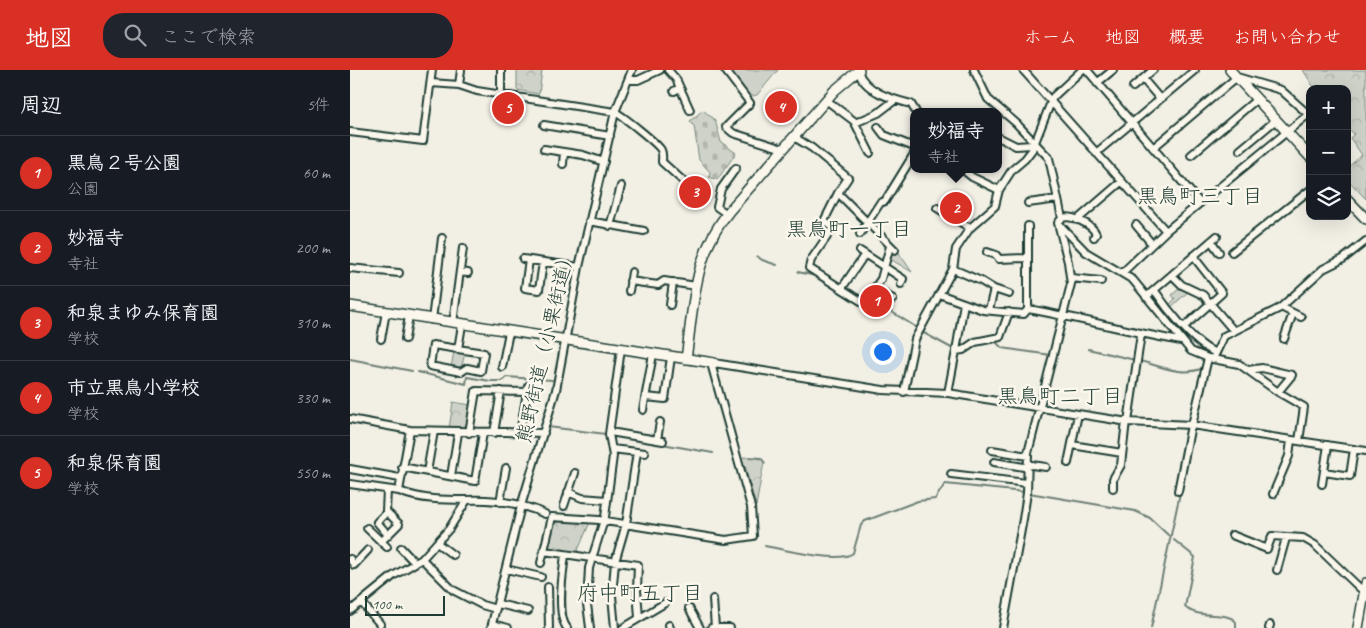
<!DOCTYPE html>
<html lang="ja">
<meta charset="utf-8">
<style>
:root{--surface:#171b24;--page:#20242c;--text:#f1f3f6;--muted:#9ea1a6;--line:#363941;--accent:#d93025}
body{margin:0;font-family:Caveat,"Klee One",sans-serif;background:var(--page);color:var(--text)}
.controls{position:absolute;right:15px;top:15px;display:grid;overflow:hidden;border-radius:10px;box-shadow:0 5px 20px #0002}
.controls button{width:45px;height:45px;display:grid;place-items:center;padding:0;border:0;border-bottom:1px solid var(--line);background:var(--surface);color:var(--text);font:25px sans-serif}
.scale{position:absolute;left:15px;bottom:12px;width:80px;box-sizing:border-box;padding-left:5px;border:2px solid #1f3d34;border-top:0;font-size:14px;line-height:18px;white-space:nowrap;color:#1f3d34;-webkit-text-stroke:4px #fbf7ec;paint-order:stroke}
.you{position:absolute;left:532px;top:281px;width:18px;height:18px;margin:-12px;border:4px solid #fff;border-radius:50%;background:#1a73e8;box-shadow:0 0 0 8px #1a73e833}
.badge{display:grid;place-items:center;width:32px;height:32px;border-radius:50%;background:var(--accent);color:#fff;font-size:16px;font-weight:700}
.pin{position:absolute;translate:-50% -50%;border:2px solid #fff;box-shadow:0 1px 5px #0006}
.popup{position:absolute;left:560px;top:38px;width:92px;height:65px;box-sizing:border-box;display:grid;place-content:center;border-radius:10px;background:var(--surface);filter:drop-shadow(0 1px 4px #0005);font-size:16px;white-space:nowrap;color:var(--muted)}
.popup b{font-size:19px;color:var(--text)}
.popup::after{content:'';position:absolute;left:50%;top:100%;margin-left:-10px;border:10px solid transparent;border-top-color:var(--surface)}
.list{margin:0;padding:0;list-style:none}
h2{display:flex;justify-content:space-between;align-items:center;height:65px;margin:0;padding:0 20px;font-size:21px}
h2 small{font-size:16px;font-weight:400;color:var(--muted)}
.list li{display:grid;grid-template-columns:32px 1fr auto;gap:15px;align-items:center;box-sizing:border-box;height:75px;padding:0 20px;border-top:1px solid var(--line)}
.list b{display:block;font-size:19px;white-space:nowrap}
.list p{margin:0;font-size:16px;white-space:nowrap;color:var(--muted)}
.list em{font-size:16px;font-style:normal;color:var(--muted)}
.icon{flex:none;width:28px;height:28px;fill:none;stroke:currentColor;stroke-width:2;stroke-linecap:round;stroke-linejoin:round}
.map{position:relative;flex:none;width:1016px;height:558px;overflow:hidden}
header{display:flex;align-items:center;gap:30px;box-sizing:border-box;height:70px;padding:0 25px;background:var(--accent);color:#fff}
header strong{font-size:24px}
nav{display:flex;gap:28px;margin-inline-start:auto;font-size:18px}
.search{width:350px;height:45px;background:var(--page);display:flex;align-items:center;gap:12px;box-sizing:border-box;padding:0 18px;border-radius:20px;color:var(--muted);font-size:19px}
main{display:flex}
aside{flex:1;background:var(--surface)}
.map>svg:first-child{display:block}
.cemetery{fill:url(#cemetery-stones);stroke:#77887e}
.park{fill:url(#park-crowns);stroke:#77887e}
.pitch{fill:#cfd2c8;stroke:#77887e}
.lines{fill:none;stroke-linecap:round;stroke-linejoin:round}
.stream{stroke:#6e7f75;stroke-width:2}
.street-casing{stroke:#1f3d34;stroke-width:10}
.secondary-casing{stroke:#1f3d34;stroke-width:12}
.street{stroke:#fbf7ec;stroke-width:6}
.secondary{stroke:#fbf7ec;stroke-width:9}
.labels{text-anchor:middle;stroke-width:5;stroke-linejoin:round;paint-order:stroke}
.street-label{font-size:20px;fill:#1f3d34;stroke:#fbf7ec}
.neighbourhood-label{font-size:21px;fill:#1f3d34;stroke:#fbf7ec}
</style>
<header>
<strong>地図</strong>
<div class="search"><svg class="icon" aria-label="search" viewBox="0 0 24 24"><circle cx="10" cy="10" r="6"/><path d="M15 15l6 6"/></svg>ここで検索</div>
<nav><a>ホーム</a><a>地図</a><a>概要</a><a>お問い合わせ</a></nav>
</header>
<main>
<aside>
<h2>周辺<small>5件</small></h2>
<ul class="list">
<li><span class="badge">1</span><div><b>黒鳥２号公園</b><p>公園</p></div><em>60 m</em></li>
<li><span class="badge">2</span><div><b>妙福寺</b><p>寺社</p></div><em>200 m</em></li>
<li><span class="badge">3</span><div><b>和泉まゆみ保育園</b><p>学校</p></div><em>310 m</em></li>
<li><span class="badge">4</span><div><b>市立黒鳥小学校</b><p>学校</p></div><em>330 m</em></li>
<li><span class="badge">5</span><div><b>和泉保育園</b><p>学校</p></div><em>550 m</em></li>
</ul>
</aside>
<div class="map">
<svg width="1016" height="558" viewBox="0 0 1016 558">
<defs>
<pattern id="cemetery-stones" width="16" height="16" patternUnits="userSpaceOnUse" patternTransform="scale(1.25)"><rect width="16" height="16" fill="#cfd2c8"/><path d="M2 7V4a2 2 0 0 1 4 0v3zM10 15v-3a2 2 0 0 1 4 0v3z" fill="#b1b5ac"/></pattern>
<pattern id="park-crowns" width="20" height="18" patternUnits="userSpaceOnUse" patternTransform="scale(1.25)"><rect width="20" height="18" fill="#cfd2c8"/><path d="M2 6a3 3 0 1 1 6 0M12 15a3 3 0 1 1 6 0" fill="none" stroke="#b1b5ac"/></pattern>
</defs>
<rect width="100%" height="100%" fill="#f2f0e5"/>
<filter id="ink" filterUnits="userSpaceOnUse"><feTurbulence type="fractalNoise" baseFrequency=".02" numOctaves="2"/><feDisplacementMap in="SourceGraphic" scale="10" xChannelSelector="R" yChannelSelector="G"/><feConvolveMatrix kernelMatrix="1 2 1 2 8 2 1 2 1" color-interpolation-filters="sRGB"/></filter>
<g filter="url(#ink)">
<!-- cemetery -->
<path class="cemetery" d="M353 40 365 50 371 72 386 83 367 110 359 107 360 102 349 90 344 56 340 51Z"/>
<!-- park -->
<path class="park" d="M167 0H192L189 24 167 20Z
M953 0H1016V129L997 109V98L1012 85 1000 68 1004 64 997 57V19H965Z
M547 180 562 202 540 189 542 181Z
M831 217 839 221 820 238 818 236 825 229 822 225Z
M524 223 534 226 530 235 517 233Z
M104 281 115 283 111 299 101 298Z
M103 332 121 335 115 359H99Z
M392 387 411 388 414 392 406 436Z
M202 452H240L226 485 195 480Z"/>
<!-- pitch -->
<path class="pitch" d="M380 0H428L407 25 399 27Z"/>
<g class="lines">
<!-- stream -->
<path class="stream" d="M292 66 299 72
M332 112 337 126
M407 186 412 190 427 195
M997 189 1016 176
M448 202 466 206
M508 233 537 239 569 259
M911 251 923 246
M572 262 605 280
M644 270 652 278 701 285
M738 279 785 290
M0 289 62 301
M790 291C810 296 833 307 853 298
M68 302 116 314 117 307 140 311H152L156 307 202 310
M198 357 256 364
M312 374 363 383
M399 387 411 388 415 393
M679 423 785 441 800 448 818 465
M824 470 845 487 835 537C849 550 877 540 886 552V558
M415 476C433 479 490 494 503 483L511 455 515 451 568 431 585 429 595 414 674 422
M801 558 830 423"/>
<!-- street casing -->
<g class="street-casing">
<path id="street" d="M318 0 326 9 340 40
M375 0 400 33 376 57 383 63 433 79
M624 0 638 29 666 53 699 88 712 148 708 153 718 192 721 214 678 383 677 423 673 449 653 558
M673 0 816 161
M737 0 850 133
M508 1C515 22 542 29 561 34L566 42
M793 9 810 29
M280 10H288L310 0
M81 13 109 15 127 21 265 42C273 46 308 74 311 80 313 84 312 88 312 92L332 110
M747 13 763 0
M109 15 111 0
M783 17 803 0
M324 21 330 18
M151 25V0
M476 30 504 51 520 83
M505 53 528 43 545 30
M194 55 260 66
M528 57 534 65 564 77
M0 62 73 71 82 0
M444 67 462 78 498 108 488 123 545 180
M648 67 666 76 682 75 684 73
M803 78 887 7 931 20 958 44
M194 79 233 85 254 92
M890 80 926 50
M746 83 845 0
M841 85 907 29
M213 94 214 82
M649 120 662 100 675 89 682 80 703 27 732 0
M488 123 474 151 483 158 461 190 459 198 514 233 531 209 540 176
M678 133 708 129
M587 138 620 158
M377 144 367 137 371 119 386 98
M712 148C722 145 742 154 746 164L744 167
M727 150 771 112
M239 151 294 161
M709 154 736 182 783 210 841 281 858 288 889 294 928 322 954 337 949 371
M786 155 802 174
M260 156 271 116
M678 156V239C730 248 780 262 831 271
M510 164 530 133 535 131 564 84
M861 171 869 182
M510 181 553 209 551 214
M637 182 646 185 649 189 676 188
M882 182 960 120
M173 189 229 197
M179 190 175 218 189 220 193 192
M0 198 49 203
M603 199 631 211 644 219
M110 202 118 203
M772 203 816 161 960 43
M822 205 832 215 853 225 883 260
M721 208 751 211
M280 211 308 215 314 211 346 216
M492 218 515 184
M524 219 543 229
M279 221 282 202
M805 221C817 239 843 272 862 281
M589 224 633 240 674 244 678 239
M796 227 867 166
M320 235 323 212
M931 237 951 247
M639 240 644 219 659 224
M82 250 92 168
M103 253 113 178
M835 256 872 223 843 186
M31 269 36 242
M55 269 59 246
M934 269 943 243
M108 279 134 283 131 301 117 298 111 302 80 296 83 275 108 279 112 255
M606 281 614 233
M863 289 874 266 930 238 973 199 993 189 1016 171
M152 297 159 262
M898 300 912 298 942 305 928 322
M554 322 565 269 603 199 606 179 620 158 645 136 649 120 622 107 612 99
M598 323 606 281 613 280 625 272 650 267 659 242
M296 327 315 329 321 287
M293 340 303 284
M0 349 60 360 194 363
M778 352 791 264
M842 355 858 288
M60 360 49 421C71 430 94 430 117 430
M260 362 313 371
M119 363 126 321 177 322
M144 363 151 321
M170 363 178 316
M307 370 310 352
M722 375 772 383
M262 379 295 383
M642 380 678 386
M644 392 674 397 682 395 696 397
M718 393 728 344
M52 397 125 411 133 363
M0 399 50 408
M77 402 84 361
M974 402 1000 406 1004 379
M601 404 676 413
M101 406 108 363
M0 414 49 421
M972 414 978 375
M763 418V409L771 395 776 351
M828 421 841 355
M218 422 232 428 257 430
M923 424 939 386 941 370
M150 432 156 398
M214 436 225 403
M37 442 27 452 38 465
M17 458 37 477
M882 465 917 479 922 466 953 468 965 475 1014 522
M31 472 49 454 36 441 37 420
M87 473 103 485
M51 478 65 493
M194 481 288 495 287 520 289 548
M215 485C213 502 206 545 217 558
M0 489 4 495 18 480
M72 489 103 520 132 535 146 539
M191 493 202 447 249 450 376 470 403 466 401 437 362 297 364 293 533 320 598 323 778 352 841 355 1016 381
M156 499 191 507
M927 500 936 468
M198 517 199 558
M363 529 365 558
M12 533 30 554
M148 534 178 541
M339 538 350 558
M0 541 43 506 72 489 99 459 117 430C143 429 171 433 195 444
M142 554 158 558
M319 555 320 558
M141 558 171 436 206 320 229 197 265 42 282 0
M240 558 237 534 239 498 255 447 263 386 259 364 271 279
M265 558 262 526 265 492 276 454 287 382
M273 558 315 533
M361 558H380
M919 558 920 555"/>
</g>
<!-- secondary casing -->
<g class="secondary-casing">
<path id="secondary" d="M880 0 960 87
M997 129 1016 149
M0 236 364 293
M336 289C344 234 343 185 380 140L484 21 509 0
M1008 558 1016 513"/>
</g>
<!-- street -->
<use href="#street" class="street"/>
<!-- secondary -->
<use href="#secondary" class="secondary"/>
</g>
</g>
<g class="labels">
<!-- street labels -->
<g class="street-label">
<text transform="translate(195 275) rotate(-77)" y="7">熊野街道（小栗街道）</text>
</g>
<!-- neighbourhood labels -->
<g class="neighbourhood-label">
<text x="850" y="133">黒鳥町三丁目</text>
<text x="499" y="166">黒鳥町一丁目</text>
<text x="710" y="333">黒鳥町二丁目</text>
<text x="290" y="530">府中町五丁目</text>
</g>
</g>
</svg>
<div class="controls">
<button>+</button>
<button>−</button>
<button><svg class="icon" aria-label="layers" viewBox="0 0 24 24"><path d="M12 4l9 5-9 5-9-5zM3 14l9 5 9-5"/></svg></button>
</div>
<div class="scale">100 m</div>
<div class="you"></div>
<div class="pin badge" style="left:526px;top:231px">1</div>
<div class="pin badge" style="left:606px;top:138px">2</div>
<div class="popup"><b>妙福寺</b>寺社</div>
<div class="pin badge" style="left:345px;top:122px">3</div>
<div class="pin badge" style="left:431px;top:37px">4</div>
<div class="pin badge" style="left:158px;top:38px">5</div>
</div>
</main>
